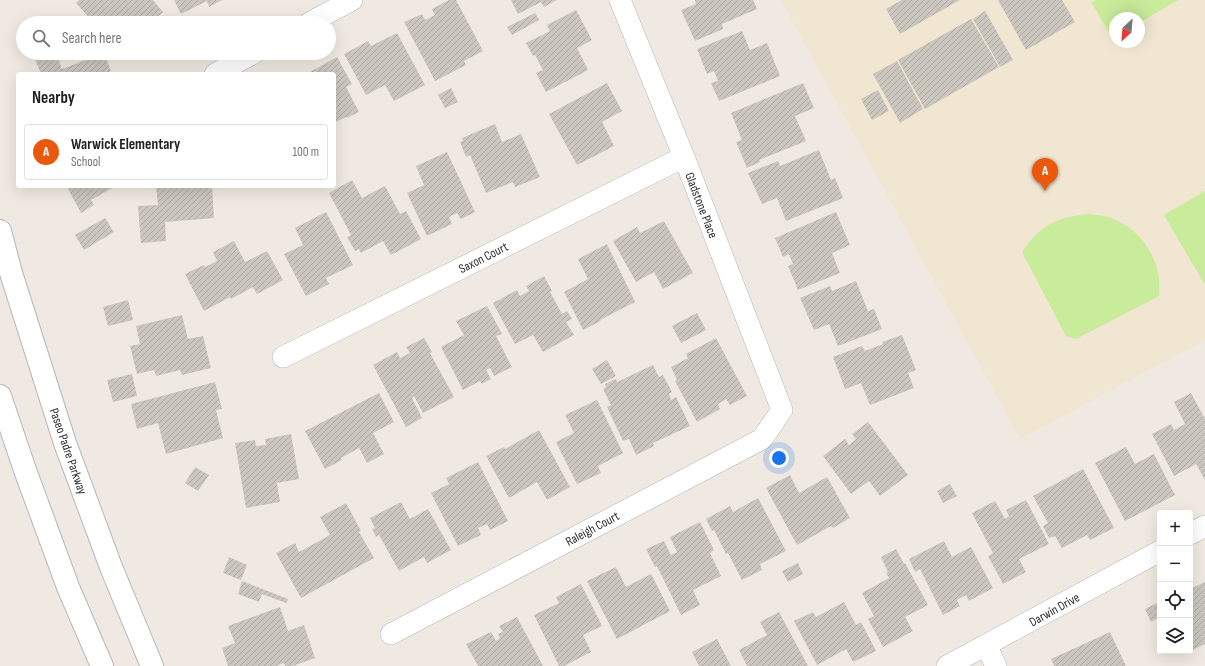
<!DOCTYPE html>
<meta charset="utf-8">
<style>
:root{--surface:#fff;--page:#f6f6f6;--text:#202124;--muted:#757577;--line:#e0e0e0;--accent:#ea580c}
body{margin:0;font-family:"Sofia Sans Condensed",sans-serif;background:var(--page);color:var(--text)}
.controls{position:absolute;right:12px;bottom:12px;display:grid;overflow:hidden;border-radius:4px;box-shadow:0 4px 16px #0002}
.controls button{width:36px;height:36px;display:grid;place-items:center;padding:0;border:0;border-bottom:1px solid var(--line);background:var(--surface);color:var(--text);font:20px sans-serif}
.compass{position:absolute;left:1109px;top:12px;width:36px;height:36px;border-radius:50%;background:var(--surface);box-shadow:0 4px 16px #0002;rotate:206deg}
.you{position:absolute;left:779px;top:458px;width:14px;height:14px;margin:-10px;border:3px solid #fff;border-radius:50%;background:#1a73e8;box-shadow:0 0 0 6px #1a73e833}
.badge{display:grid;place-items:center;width:26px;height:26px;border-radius:50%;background:var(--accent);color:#fff;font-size:13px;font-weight:700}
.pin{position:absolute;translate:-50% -33px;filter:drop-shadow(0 1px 2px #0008)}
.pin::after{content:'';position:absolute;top:21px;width:14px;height:12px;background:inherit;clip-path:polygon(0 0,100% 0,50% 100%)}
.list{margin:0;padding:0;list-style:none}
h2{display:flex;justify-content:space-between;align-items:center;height:52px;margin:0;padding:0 16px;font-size:17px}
h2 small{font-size:13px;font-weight:400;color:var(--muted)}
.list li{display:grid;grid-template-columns:26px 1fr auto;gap:12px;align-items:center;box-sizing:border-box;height:56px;margin:0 8px 8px;padding:0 8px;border:1px solid var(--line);border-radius:4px}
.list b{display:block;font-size:15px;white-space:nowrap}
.list p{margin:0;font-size:13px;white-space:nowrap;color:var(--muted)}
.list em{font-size:13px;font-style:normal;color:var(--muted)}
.icon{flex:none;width:22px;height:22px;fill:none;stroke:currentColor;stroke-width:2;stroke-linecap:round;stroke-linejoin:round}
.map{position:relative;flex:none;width:1205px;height:666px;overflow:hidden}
.search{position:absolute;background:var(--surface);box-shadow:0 4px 16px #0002;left:16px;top:16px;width:320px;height:44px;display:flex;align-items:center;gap:10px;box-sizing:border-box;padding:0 14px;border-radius:22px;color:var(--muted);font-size:15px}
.panel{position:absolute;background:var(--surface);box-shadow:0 4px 16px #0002;left:16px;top:72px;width:320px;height:116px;border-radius:4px}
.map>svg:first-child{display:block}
.education{fill:#f0e6d1;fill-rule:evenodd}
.pitch{fill:#c9ec9a}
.building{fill:url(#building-hatch)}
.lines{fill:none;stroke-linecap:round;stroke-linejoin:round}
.minor-casing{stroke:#b4b7c1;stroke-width:22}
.secondary-casing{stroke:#b4b7c1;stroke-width:24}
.minor{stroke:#fff;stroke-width:21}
.secondary{stroke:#fff;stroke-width:22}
.labels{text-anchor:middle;stroke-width:3;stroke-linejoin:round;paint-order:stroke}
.street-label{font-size:13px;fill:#2e2e2e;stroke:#fff}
</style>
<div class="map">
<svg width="1205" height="666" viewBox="0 0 1205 666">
<defs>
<pattern id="building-hatch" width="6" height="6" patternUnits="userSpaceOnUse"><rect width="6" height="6" fill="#cbc7bf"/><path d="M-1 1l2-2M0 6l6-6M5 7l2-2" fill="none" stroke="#afaba4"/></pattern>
</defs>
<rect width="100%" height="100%" fill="#efe9e1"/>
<!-- education -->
<path class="education" d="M781 0H1205V340L1020 439ZM1115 18H1139V42H1115Z"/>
<!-- pitch -->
<path class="pitch" d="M1096 0H1178L1139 23V18H1115V37L1112 38 1092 3Z
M1205 191V285L1164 215Z
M1089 214C1094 215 1099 215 1104 216 1134 223 1156 250 1159 280 1160 285 1159 291 1159 296L1076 339 1066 336 1022 252C1041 225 1056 217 1089 214Z"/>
<!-- building -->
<path class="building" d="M79 0H153L163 12 151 23H94L76 3Z
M174 0H222L209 7 207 1 181 14Z
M449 0H456L483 51 464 61 466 65 435 81 404 22 422 14 425 20 435 15 432 9Z
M511 0H557L544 7 541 2 518 14Z
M695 0H753L757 9 722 24 723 29 695 41 681 10 696 4Z
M902 0H960L900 34 886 9Z
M998 0H1062L1075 22 1026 50Z
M576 10 592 40 577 48 588 70 546 92 536 73 543 70 535 55 533 56 526 43 550 31 547 25Z
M985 11 1013 60 1000 67 973 19Z
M535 13 539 20 512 35 507 27Z
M971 19 999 67 925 109 898 60Z
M742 31 750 50 767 43 780 76 719 101 711 83 718 81 714 71 707 74 697 49Z
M397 33 425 85 394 101 385 85 366 95 344 54 368 41 371 46Z
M35 53H56L62 69 104 53 111 71 106 74H41L33 54Z
M337 57 352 84 346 87 359 112 347 118 346 117 334 123V74H308V73Z
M897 61 923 109 900 123 873 74Z
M607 83 622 111 602 122 614 146 577 165 549 114Z
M803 83 814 108 795 116 806 141 759 160 760 162 747 168 736 142 742 140 731 113Z
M451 88 458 102 445 108 438 95Z
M878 90 889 111 872 120 861 99Z
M495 124 502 142 521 134 540 177 515 187 513 182 486 193 470 155 466 157 460 142 463 141 462 138Z
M819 150 831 180 835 178 843 198 786 221 777 198 762 204 748 173 778 161 780 166Z
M447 152 475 212 461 219 457 213 449 217 452 224 427 236 407 193 424 185 416 166Z
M352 180 362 198 385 186 400 214 406 211 421 239 391 255 383 241 361 253 359 249 355 251 347 237 351 235 329 193Z
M74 186H116L91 200 94 205 81 213 68 189Z
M156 186H212L214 218 165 222 166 241 141 243 138 206 158 205Z
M326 212 353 265 326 278 329 284 306 296 284 254 303 245 295 228Z
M836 212 850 245 832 253 840 273 798 290 788 266 793 264 789 254 783 257 775 238Z
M105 218 114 232 84 250 75 235Z
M664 221 693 273 663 289 654 272 636 282 613 241 637 227 640 233Z
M234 241 245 262 267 251 283 280 257 294 253 287 231 299 230 297 204 311 185 274 204 265 205 267 217 261 213 252Z
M607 244 635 302 600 320 601 321 583 330 564 292 588 279 578 259Z
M544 276 552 291 550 292 562 314 567 311 572 319 566 322 574 335 543 352 533 335 515 344 493 303 517 290 520 296 529 291 526 286Z
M856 281 868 311 874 309 882 329 838 346 829 324 814 330 800 298 830 286 832 291Z
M128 300 133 320 108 326 103 307Z
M487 306 502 334 496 336 512 367 494 376 490 368 486 370 491 379 482 384 480 381 463 390 441 347 464 335 456 321Z
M697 313 706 330 681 343 672 326Z
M182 315 188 339 203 336 211 368 182 375 180 370 156 376 154 370 137 374 130 346 140 344 136 326Z
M902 335 916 370 908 373 914 388 870 405 861 383 845 389 833 357 862 346 865 351 883 344 882 342Z
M424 338 432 352 430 353 454 397 423 413 414 396 412 398 422 418 406 427 373 365 397 352 400 358 410 353 406 347Z
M716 338 747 396 730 405 726 399 718 404 720 409 697 422 675 381 677 380 671 367 688 358 686 354Z
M607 360 616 376 601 384 592 369Z
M653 365 659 377 663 375 672 392 669 394 671 400 676 397 690 426 653 443 654 446 636 455 629 439 623 441 607 407 611 405 603 389 606 387 605 384 616 379 617 382Z
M132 374 137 396 113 402 107 380Z
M215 382 222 409 216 410 223 438 166 454 158 423 137 429 131 404Z
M379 393 394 422 373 433 384 454 367 463 359 448 341 458 342 460 325 469 305 431Z
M1191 393 1205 419V480L1196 464 1174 476 1152 434 1171 424 1174 430 1185 424 1174 402Z
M597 400 623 453 598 466 601 473 577 484 556 442 574 433 565 415Z
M868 422 908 475 880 496 869 481 851 494 823 456 845 439 849 445 856 439 852 434Z
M539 430 570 487 547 500 537 482 509 498 486 456 504 447 505 449Z
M291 434 299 479 277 483 280 502 246 508 235 443 255 440 256 446 266 445 265 439Z
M1126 447 1135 464 1154 454 1175 495 1125 521 1095 463Z
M478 462 508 521 490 530 487 524 478 528 481 535 458 546 431 493 449 484 446 478Z
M195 467 209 475 198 491 185 483Z
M1083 469 1114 528 1090 540 1087 535 1062 548 1055 536 1049 538 1043 526 1048 523 1033 496Z
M790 475 799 493 827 477 850 518 833 528 831 526 797 545 766 488Z
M950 484 957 496 943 503 937 491Z
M758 498 786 551 760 564 762 570 742 580 728 553 726 554 714 530 712 531 706 519 730 506 733 512Z
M1026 500 1049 544 1019 559 1026 572 1003 584 988 556 993 553 972 513 995 501 1005 519 1009 516 1006 510Z
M401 502 410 519 428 509 451 550 427 563 424 557 399 571 379 535 376 537 372 529 375 528 370 518Z
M346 503 361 531 359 532 374 558 301 598 276 553 295 543 299 552 330 535 320 517Z
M700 522 714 550 710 553 721 576 693 590 700 605 681 615 657 566 655 567 646 549 664 541 671 555 677 552 670 537Z
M944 541 952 557 971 547 993 588 969 601 966 595 957 600 960 606 943 615 920 569 915 572 909 559Z
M896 549 904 564 905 563 928 605 905 617 913 631 883 647 868 619 874 616 862 593 889 578 886 573 888 572 881 557Z
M229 557 247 565 241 580 223 573Z
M798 563 803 574 788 582 782 571Z
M616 567 626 587 651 574 670 611 617 639 587 581Z
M242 581 288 599 286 603 262 594 259 602 238 594Z
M1205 582V644L1190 651V589Z
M581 584 602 626 583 635 591 652 564 666H559L534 615 559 603 556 597Z
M844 602 856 625 861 622 876 651 853 662 846 649 817 665 794 621 813 612 816 617Z
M1159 602 1160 604V617L1151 622 1145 609Z
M280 607 288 631 304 625 315 658 293 666H285L284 663 276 666H228L222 648 235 643 228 626Z
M779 612 808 666H747L739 650 767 635 760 622Z
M517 617 543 666H478L466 644 491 632 496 641 500 638 498 634 503 632 499 626Z
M1110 632 1126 666H1054L1051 659Z
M717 639 731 666H699L692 652Z"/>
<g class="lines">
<!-- minor casing -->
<g class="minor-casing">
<path id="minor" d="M309 23 352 0
M215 74 254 53
M283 357 684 157
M1190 534 1205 526
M391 634 762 439 782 410 684 157 620 0
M986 645 996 666
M947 666 1160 551"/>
</g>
<!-- secondary casing -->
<g class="secondary-casing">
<path id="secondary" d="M0 231 11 273 65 443 111 567 152 666
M0 396 25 470 68 587 102 666"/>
</g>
<!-- minor -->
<use href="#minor" class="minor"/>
<!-- secondary -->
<use href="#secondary" class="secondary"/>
</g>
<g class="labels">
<!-- street labels -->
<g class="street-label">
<text transform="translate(702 205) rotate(69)" y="5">Gladstone Place</text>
<text transform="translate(483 257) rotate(-27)" y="5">Saxon Court</text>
<text transform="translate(69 451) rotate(71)" y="5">Paseo Padre Parkway</text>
<text transform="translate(592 528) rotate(-28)" y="5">Raleigh Court</text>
<text transform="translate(1054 609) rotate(-29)" y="5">Darwin Drive</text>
</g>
</g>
</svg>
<div class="controls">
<button>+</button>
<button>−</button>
<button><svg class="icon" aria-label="locate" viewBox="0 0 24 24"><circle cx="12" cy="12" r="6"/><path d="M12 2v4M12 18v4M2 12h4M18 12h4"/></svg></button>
<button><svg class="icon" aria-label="layers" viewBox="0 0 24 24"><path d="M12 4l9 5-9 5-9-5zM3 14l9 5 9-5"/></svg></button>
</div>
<svg class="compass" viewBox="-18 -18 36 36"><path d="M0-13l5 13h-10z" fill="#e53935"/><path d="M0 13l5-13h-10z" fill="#757577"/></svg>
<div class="you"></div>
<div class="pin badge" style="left:1045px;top:191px">A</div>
<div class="search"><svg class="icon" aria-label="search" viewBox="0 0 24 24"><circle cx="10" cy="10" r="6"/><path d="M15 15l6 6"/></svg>Search here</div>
<section class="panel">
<h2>Nearby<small></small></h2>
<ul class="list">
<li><span class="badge">A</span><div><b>Warwick Elementary</b><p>School</p></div><em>100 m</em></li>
</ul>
</section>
</div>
